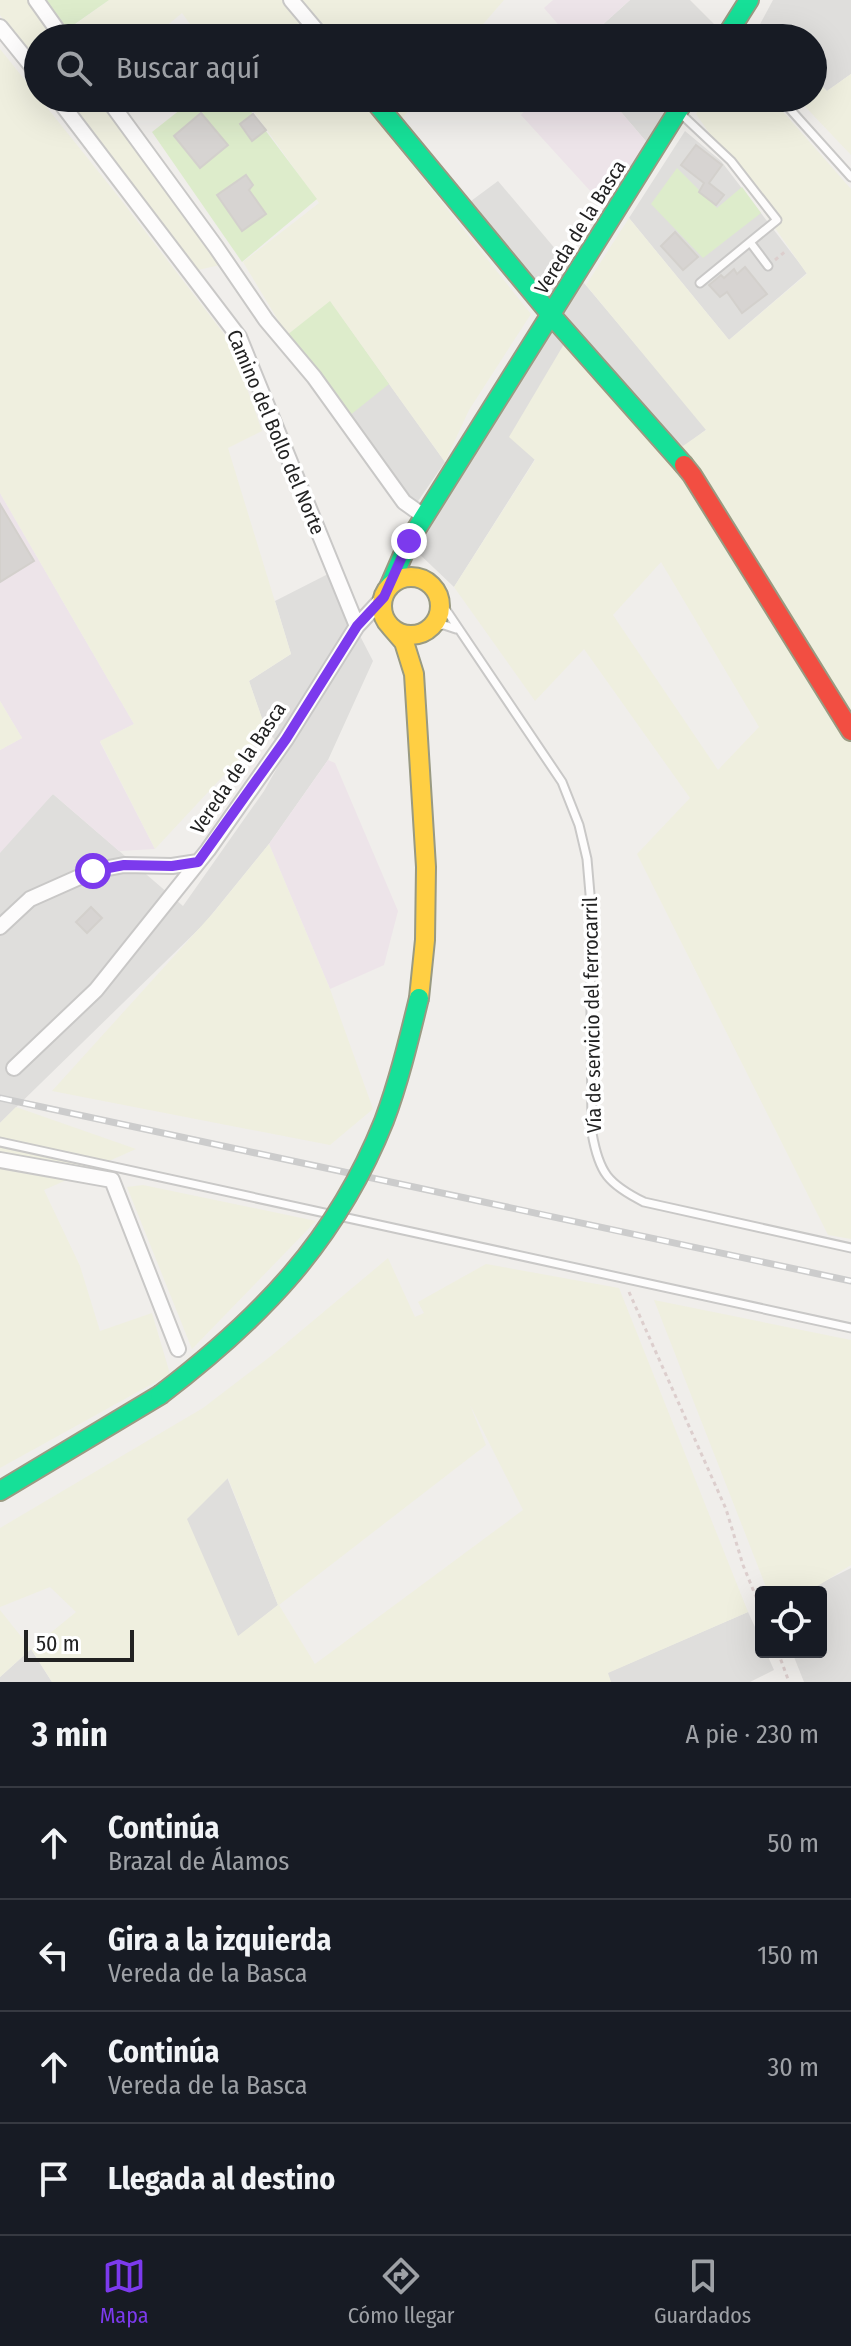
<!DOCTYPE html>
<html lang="es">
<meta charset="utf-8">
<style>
:root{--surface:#171b24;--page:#20242c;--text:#f1f3f6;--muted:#9ea1a6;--line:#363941;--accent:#7c3aed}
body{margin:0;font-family:"Fira Sans Condensed",sans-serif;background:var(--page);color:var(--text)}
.controls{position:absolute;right:24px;bottom:24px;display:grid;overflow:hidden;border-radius:8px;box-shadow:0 8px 32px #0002}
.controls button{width:72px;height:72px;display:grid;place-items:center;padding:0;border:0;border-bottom:2px solid var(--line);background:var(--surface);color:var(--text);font:40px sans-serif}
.scale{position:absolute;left:24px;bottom:20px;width:110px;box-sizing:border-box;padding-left:8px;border:4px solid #222;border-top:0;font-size:22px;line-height:28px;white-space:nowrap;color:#222;-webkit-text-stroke:6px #fff;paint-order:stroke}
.stop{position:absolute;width:24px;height:24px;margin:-18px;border:6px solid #7c3aed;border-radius:50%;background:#fff}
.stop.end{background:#7c3aed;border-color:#fff;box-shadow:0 2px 8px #0008}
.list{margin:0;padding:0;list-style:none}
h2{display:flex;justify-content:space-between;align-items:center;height:104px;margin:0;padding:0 32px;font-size:34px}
h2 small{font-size:26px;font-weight:400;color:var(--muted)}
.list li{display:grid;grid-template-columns:52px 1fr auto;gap:24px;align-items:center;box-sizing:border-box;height:112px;padding:0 32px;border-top:2px solid var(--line)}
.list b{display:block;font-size:30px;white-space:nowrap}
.list p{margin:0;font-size:26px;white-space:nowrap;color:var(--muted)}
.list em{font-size:26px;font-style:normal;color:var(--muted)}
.icon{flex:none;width:44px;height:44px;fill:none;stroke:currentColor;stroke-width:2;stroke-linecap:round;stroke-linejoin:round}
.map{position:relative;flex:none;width:851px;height:1682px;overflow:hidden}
.search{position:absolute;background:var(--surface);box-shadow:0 8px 32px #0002;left:24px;right:24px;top:24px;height:88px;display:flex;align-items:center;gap:20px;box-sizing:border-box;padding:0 28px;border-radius:44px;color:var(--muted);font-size:30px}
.sheet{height:552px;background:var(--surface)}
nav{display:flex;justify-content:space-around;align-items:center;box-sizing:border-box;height:112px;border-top:2px solid var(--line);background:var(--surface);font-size:22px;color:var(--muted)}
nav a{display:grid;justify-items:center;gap:4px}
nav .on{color:var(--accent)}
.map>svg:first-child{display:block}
.residential{fill:#dfdedc}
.industrial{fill:#ede4e9}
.farmland{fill:#efefdf;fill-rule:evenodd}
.grass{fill:#ddeccb}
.building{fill:#d7d4d2;stroke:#d3d0cc;stroke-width:2}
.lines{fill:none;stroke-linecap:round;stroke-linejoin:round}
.lane-casing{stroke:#c9c8c7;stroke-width:11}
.street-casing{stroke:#c9c8c7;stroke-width:18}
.fast-casing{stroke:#999a82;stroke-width:22}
.slow-casing{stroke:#999a82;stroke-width:22}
.jam-casing{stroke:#999a82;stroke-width:22}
.path{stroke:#dccecd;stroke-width:3;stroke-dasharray:4 4;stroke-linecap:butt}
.lane{stroke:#fdfcfc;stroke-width:7}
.street{stroke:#fdfcfc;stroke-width:14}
.fast{stroke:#16e098;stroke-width:18}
.slow{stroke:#ffcf43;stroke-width:18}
.jam{stroke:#f24e42;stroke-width:18}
.rail-casing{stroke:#ccc;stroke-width:7}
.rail{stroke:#fff;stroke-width:4;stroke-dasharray:12;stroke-linecap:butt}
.fast-bridge-casing{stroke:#999a82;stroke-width:22;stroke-linecap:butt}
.fast-bridge{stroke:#16e098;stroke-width:18}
.route{stroke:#7c3aed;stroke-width:10}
.labels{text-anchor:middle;stroke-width:7;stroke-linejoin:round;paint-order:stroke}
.street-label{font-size:20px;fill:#222;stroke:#fff}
</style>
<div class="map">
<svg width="851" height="1682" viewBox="0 0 851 1682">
<rect width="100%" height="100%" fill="#f0eeeb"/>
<!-- residential -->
<path class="residential" d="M630 0H690L717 27 711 38H588Z
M773 0H851V74L827 91 813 78V38H771L759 26Z
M609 98H677L650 146Z
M685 131 721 161 807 273 729 340 629 218Z
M498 181 707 429 683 447 535 459 454 587 414 549 492 422 558 324 471 201Z
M330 301 445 462 416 504 349 416Z
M328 574 373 661 328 760 269 844 204 924 0 1123V841L53 794 183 906 264 791 286 752 266 730 249 681 291 654 275 601Z
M227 1477 278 1605 238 1637 186 1519Z
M851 1568V1682H804L792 1652H821V1592L807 1590Z
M748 1612 761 1640V1652H766L774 1670 750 1682H611L607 1673Z
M31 1649 52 1682H0V1677Z"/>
<!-- industrial -->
<path class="industrial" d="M553 0H630L588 38H570L544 8Z
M536 98H609L650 146 613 216 521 115Z
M0 493 134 724 100 742 155 849 119 851 53 794 0 853V750L22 738 0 701Z
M328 760 335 763 398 911 384 965 330 989 269 844Z"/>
<!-- farmland -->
<path class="farmland" d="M0 0H43L66 31 109 0H504L471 38H200L182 13 152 38H38V64L0 15Z
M0 49 118 196 231 343 262 431 228 448 291 654 249 681 266 730 155 849 100 741 134 724 0 493Z
M851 74V155L797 98H813V78L827 91Z
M64 98H115L220 265 198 270Z
M244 98H419L388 135 531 314 469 410 445 462 330 302 287 335 243 262 319 203Z
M706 98H771L851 189V1239L828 1235 637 854 690 798 584 649 535 701 454 587 535 460 509 437 567 339 683 446 706 430 586 285 629 218 729 340 807 274 696 114ZM661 562 759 727 718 770 613 615Z
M0 701 22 738 0 750Z
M269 844 330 989 373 1109 330 1145 52 1091 214 912Z
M16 1107 136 1149 44 1190 80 1266 100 1331 152 1313 170 1374 0 1468V1123Z
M143 1185 316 1221 192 1349 127 1187Z
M388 1258 415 1317 424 1313 418 1302 486 1264 619 1288 748 1612 608 1673 611 1682H52L31 1649 0 1677V1610L31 1649 76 1612 50 1587 0 1607V1528L203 1408 271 1356ZM470 1405 523 1510 315 1664 279 1605 486 1445ZM228 1478 278 1605 238 1636 187 1519Z
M654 1300 851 1340V1565L808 1592H768Z"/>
<!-- grass -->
<path class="grass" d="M43 0H109L65 31Z
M195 98H241L317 199 242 262 152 132Z
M677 168 717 208 742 187 761 213 703 258 651 204Z
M330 301 389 384 349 416 287 335Z"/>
<!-- building -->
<path class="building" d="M201 113 228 145 200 168 174 136Z
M253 114 266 130 252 141 240 124Z
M696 145 722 165 709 183 724 195 716 205 699 192 704 183 681 165Z
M246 175 253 185 249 190 266 214 242 231 217 195Z
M675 232 698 257 683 270 661 246Z
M745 267 767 294 742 313 727 292 720 297 709 285 721 275 724 278 734 269 737 274Z
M0 504 34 561 0 582Z
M91 907 102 918 87 933 76 922Z"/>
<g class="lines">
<!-- lane casing -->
<g class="lane-casing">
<path id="lane" d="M780 98 851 177
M680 113 731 161 777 220 750 242 768 266
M700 283 750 242
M438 598 562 782 579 825 587 859 590 894 592 1133C599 1173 608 1184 644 1202L851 1248
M430 627 444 625 456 629
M0 1142 851 1328"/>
</g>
<!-- street casing -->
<g class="street-casing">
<path id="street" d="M36 0 63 38
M291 0 323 38
M0 27 38 74
M57 98 239 337 357 626
M107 98 216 247 266 320 314 377 404 502 425 517
M0 927 30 899 93 871 124 865 172 866 198 862
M14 1068 96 990 208 850 286 739 357 626 384 597
M0 1160 112 1180 178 1349"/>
</g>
<!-- fast casing -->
<g class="fast-casing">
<path id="fast" d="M725 38 749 0
M372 98 552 316 684 465
M389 587 409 541 686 98
M0 1491 160 1395"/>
</g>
<!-- slow casing -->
<g class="slow-casing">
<path id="slow" d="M382 606a29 29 0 1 1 58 0a29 29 0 1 1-58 0Z
M391 627 404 642 414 674 426 867 425 940 419 998"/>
</g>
<!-- jam casing -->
<g class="jam-casing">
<path id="jam" d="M684 465 692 475 851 731"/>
</g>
<!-- path -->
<path class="path" d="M775 260 787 250
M629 1292 726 1509 743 1565 761 1609
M778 1652 789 1682"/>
<!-- lane -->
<use href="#lane" class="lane"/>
<!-- street -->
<use href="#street" class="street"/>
<!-- fast -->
<use href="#fast" class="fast"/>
<!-- slow -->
<use href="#slow" class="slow"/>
<!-- jam -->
<use href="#jam" class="jam"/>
<!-- rail casing -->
<g class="rail-casing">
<path id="rail" d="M0 1098 851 1281"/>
</g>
<!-- rail -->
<use href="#rail" class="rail"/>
<!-- fast-bridge casing -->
<g class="fast-bridge-casing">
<path id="fast-bridge" d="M160 1395C261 1318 336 1241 384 1121 399 1081 409 1039 419 998"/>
</g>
<!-- fast-bridge -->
<use href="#fast-bridge" class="fast-bridge"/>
</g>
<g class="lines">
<!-- route -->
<path class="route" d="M93 871 124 865 172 866 198 862 286 739 357 626 384 597 409 541"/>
</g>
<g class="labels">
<!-- street labels -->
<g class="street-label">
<text transform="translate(580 227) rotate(-58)" y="7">Vereda de la Basca</text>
<text transform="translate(276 432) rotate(67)" y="7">Camino del Bollo del Norte</text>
<text transform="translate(238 768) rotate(-56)" y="7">Vereda de la Basca</text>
<text transform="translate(592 1015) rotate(-91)" y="7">Vía de servicio del ferrocarril</text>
</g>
</g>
</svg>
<div class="controls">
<button><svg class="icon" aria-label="locate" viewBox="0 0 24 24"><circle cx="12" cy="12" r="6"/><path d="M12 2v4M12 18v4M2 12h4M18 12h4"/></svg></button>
</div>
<div class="scale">50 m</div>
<div class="stop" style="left:93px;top:871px"></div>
<div class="stop end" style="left:409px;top:541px"></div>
<div class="search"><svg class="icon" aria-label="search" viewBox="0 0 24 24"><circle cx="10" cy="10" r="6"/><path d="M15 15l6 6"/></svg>Buscar aquí</div>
</div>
<section class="sheet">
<h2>3 min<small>A pie · 230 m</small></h2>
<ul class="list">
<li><svg class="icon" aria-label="ahead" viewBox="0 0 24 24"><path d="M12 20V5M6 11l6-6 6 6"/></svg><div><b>Continúa</b><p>Brazal de Álamos</p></div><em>50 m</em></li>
<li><svg class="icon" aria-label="left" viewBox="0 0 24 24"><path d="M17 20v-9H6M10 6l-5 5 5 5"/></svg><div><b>Gira a la izquierda</b><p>Vereda de la Basca</p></div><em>150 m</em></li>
<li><svg class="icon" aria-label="ahead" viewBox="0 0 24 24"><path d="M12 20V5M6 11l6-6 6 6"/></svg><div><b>Continúa</b><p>Vereda de la Basca</p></div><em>30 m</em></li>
<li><svg class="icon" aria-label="arrive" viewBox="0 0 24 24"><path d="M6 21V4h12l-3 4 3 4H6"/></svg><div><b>Llegada al destino</b></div></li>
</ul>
</section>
<nav>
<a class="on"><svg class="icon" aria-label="map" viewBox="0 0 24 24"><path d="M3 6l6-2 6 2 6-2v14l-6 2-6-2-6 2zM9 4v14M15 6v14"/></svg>Mapa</a>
<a><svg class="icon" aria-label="directions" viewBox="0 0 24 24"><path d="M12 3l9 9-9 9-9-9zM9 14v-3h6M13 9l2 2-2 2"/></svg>Cómo llegar</a>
<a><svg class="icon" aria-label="saved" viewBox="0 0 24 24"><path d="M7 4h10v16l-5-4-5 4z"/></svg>Guardados</a>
</nav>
